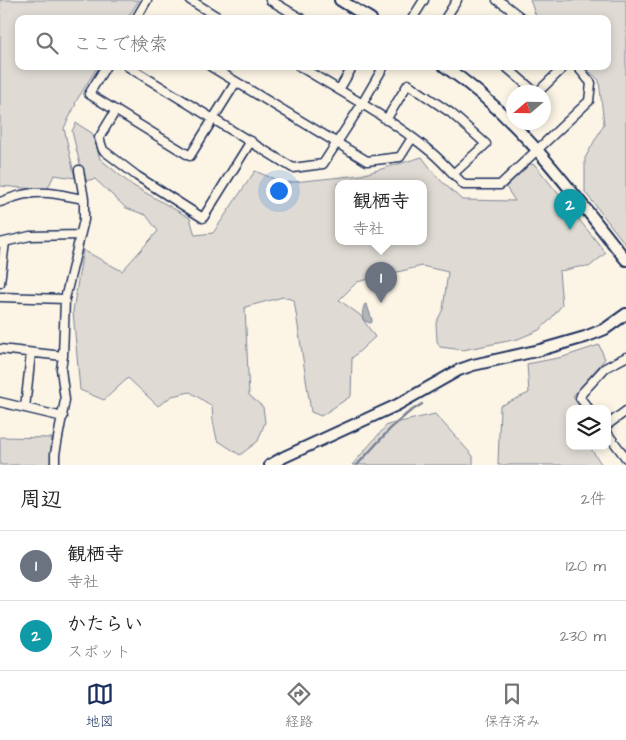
<!DOCTYPE html>
<html lang="ja">
<meta charset="utf-8">
<style>
:root{--surface:#fff;--page:#f2f2f2;--text:#222;--muted:#767676;--line:#e0e0e0;--accent:#1b2f5e}
body{margin:0;font-family:"Architects Daughter","Klee One",sans-serif;background:var(--page);color:var(--text)}
.controls{position:absolute;right:15px;bottom:15px;display:grid;overflow:hidden;border-radius:10px;box-shadow:0 2px 8px #0003}
.controls button{width:45px;height:45px;display:grid;place-items:center;padding:0;border:0;border-bottom:1px solid var(--line);background:var(--surface);color:var(--text);font:25px sans-serif}
.compass{position:absolute;left:506px;top:85px;width:45px;height:45px;border-radius:50%;background:var(--surface);box-shadow:0 2px 8px #0003;rotate:250deg}
.you{position:absolute;left:278px;top:190px;width:18px;height:18px;margin:-12px;border:4px solid #fff;border-radius:50%;background:#1a73e8;box-shadow:0 0 0 8px #1a73e833}
.badge{display:grid;place-items:center;width:32px;height:32px;border-radius:50%;background:var(--accent);color:#fff;font-size:16px;font-weight:700}
.pin{position:absolute;translate:-50% -41px;filter:drop-shadow(0 1px 2px #0008)}
.pin::after{content:'';position:absolute;top:26px;width:18px;height:15px;background:inherit;clip-path:polygon(0 0,100% 0,50% 100%)}
.popup{position:absolute;left:335px;top:180px;width:92px;height:65px;box-sizing:border-box;display:grid;place-content:center;border-radius:10px;background:var(--surface);filter:drop-shadow(0 1px 4px #0005);font-size:16px;white-space:nowrap;color:var(--muted)}
.popup b{font-size:19px;color:var(--text)}
.popup::after{content:'';position:absolute;left:50%;top:100%;margin-left:-10px;border:10px solid transparent;border-top-color:var(--surface)}
.list{margin:0;padding:0;list-style:none}
h2{display:flex;justify-content:space-between;align-items:center;height:65px;margin:0;padding:0 20px;font-size:21px}
h2 small{font-size:16px;font-weight:400;color:var(--muted)}
.list li{display:grid;grid-template-columns:32px 1fr auto;gap:15px;align-items:center;box-sizing:border-box;height:70px;padding:0 20px;border-top:1px solid var(--line)}
.list b{display:block;font-size:19px;white-space:nowrap}
.list p{margin:0;font-size:16px;white-space:nowrap;color:var(--muted)}
.list em{font-size:16px;font-style:normal;color:var(--muted)}
.icon{flex:none;width:28px;height:28px;fill:none;stroke:currentColor;stroke-width:2;stroke-linecap:round;stroke-linejoin:round}
.map{position:relative;flex:none;width:626px;height:465px;overflow:hidden}
.search{position:absolute;background:var(--surface);box-shadow:0 2px 8px #0003;left:15px;right:15px;top:15px;height:55px;display:flex;align-items:center;gap:12px;box-sizing:border-box;padding:0 18px;border-radius:10px;color:var(--muted);font-size:19px}
.sheet{height:205px;background:var(--surface)}
nav{display:flex;justify-content:space-around;align-items:center;box-sizing:border-box;height:70px;border-top:1px solid var(--line);background:var(--surface);font-size:14px;color:var(--muted)}
nav a{display:grid;justify-items:center;gap:2px}
nav .on{color:var(--accent)}
.map>svg:first-child{display:block}
.green{fill:#dfdbd4;stroke:#7d8599;fill-rule:evenodd}
.water{fill:#b2b4b8;stroke:#767f94}
.lines{fill:none;stroke-linecap:round;stroke-linejoin:round}
.stream{stroke:#767f94;stroke-width:2.5}
.minor-casing{stroke:#1b2f5e;stroke-width:11}
.tertiary-casing{stroke:#1b2f5e;stroke-width:14}
.minor{stroke:#fcf5e5;stroke-width:8}
.tertiary{stroke:#fcf5e5;stroke-width:10}
</style>
<div class="map">
<svg width="626" height="465" viewBox="0 0 626 465">
<rect width="100%" height="100%" fill="#fcf5e5"/>
<filter id="ink" filterUnits="userSpaceOnUse"><feTurbulence type="fractalNoise" baseFrequency=".02" numOctaves="2"/><feDisplacementMap in="SourceGraphic" scale="10" xChannelSelector="R" yChannelSelector="G"/><feConvolveMatrix kernelMatrix="1 2 1 2 8 2 1 2 1" color-interpolation-filters="sRGB"/></filter>
<g filter="url(#ink)">
<!-- green -->
<path class="green" d="M0 0H139L127 19H19V66H98L75 103 76 104 64 128 75 178 54 175 47 190 0 186Z
M530 0H626V245L585 192V158L604 124 599 80 583 66H607V19H537Z
M76 123 92 133 100 159 132 185 190 218 195 235 213 233 255 171 284 183 361 175 422 157 437 177 462 200 515 201 506 187 530 164 535 165 606 253 589 267C580 265 569 270 559 271L562 305 549 321 539 330 518 339 463 350 440 347 437 341 436 323 443 309 448 272 422 266 357 282 339 300 360 315 375 337 352 358 351 396 321 416 311 412 294 300 283 297 245 307 249 395 263 407 265 422 258 441 240 455 217 440 213 421 212 406 190 392 172 396 158 406 128 378 104 400 80 390 73 311 83 250 122 271 158 231 146 215 126 208 95 179 84 181 72 131ZM338 184H424V242H338Z
M599 345 605 359 573 396 582 409H570V446H589L602 465H498L500 406 529 393 527 364 563 357Z
M435 414 473 456V465H352L387 425Z
M0 437 52 438 50 465H0Z"/>
<!-- water -->
<path class="water" d="M365 304 367 305 372 320V322L371 323C369 323 365 321 364 320 361 317 363 307 365 304Z"/>
<g class="lines">
<!-- stream -->
<path class="stream" d="M357 465 391 428 408 413 422 404"/>
<!-- minor casing -->
<g class="minor-casing">
<path id="minor" d="M190 0 221 19
M270 0 302 19
M497 0 505 5 523 19
M136 19 147 0
M412 19 424 0
M445 19 457 0
M106 66 89 94 190 156 236 82
M127 66 293 168 323 164 362 104 384 66
M210 66 367 161 400 157 412 138
M299 66C344 93 391 119 431 152 443 162 453 174 464 185H500L589 101 591 83 577 66
M505 66 535 92
M339 90 353 66
M538 92 565 66
M116 110 99 138 103 150 137 176 203 218 251 141
M386 120 408 84 451 113 486 144 453 174
M0 202C9 199 18 195 27 194 47 190 65 196 84 199
M0 243 30 236 80 235
M0 283 5 242
M0 297 65 299
M0 349 63 356
M0 402 63 417
M25 408 31 353
M589 409 580 398 582 393 605 368 626 357
M607 425 626 411
M607 433 626 458
M55 465V454L65 400 61 369 63 356 65 299 84 220V199L79 170"/>
</g>
<!-- tertiary casing -->
<g class="tertiary-casing">
<path id="tertiary" d="M340 0 371 19
M444 66C518 116 571 191 626 260
M270 465 284 457 397 405 459 370 473 365 540 350 585 337 605 329 626 314"/>
</g>
<!-- minor -->
<use href="#minor" class="minor"/>
<!-- tertiary -->
<use href="#tertiary" class="tertiary"/>
</g>
</g>
</svg>
<div class="controls">
<button><svg class="icon" aria-label="layers" viewBox="0 0 24 24"><path d="M12 4l9 5-9 5-9-5zM3 14l9 5 9-5"/></svg></button>
</div>
<svg class="compass" viewBox="-18 -18 36 36"><path d="M0-13l5 13h-10z" fill="#e53935"/><path d="M0 13l5-13h-10z" fill="#767676"/></svg>
<div class="you"></div>
<div class="pin badge" style="left:381px;top:303px;background:#6b7280">1</div>
<div class="popup"><b>観栖寺</b>寺社</div>
<div class="pin badge" style="left:570px;top:230px;background:#0f9aa8">2</div>
<div class="search"><svg class="icon" aria-label="search" viewBox="0 0 24 24"><circle cx="10" cy="10" r="6"/><path d="M15 15l6 6"/></svg>ここで検索</div>
</div>
<section class="sheet">
<h2>周辺<small>2件</small></h2>
<ul class="list">
<li><span class="badge" style="background:#6b7280">1</span><div><b>観栖寺</b><p>寺社</p></div><em>120 m</em></li>
<li><span class="badge" style="background:#0f9aa8">2</span><div><b>かたらい</b><p>スポット</p></div><em>230 m</em></li>
</ul>
</section>
<nav>
<a class="on"><svg class="icon" aria-label="map" viewBox="0 0 24 24"><path d="M3 6l6-2 6 2 6-2v14l-6 2-6-2-6 2zM9 4v14M15 6v14"/></svg>地図</a>
<a><svg class="icon" aria-label="directions" viewBox="0 0 24 24"><path d="M12 3l9 9-9 9-9-9zM9 14v-3h6M13 9l2 2-2 2"/></svg>経路</a>
<a><svg class="icon" aria-label="saved" viewBox="0 0 24 24"><path d="M7 4h10v16l-5-4-5 4z"/></svg>保存済み</a>
</nav>
